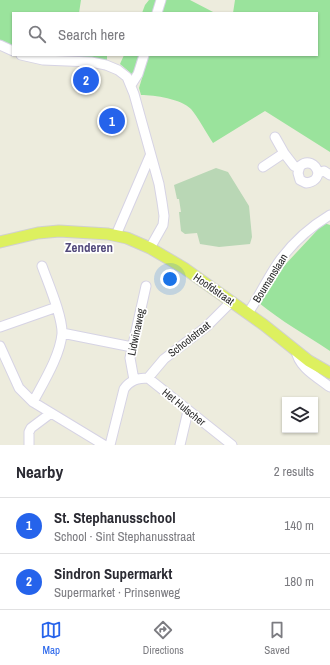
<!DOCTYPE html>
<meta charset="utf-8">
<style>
:root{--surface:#fff;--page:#f7f7f7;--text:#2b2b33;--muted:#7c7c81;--line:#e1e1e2;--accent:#2563eb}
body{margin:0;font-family:"Archivo Narrow",sans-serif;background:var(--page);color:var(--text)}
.controls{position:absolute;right:12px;bottom:12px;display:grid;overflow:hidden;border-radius:0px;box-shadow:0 1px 3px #0004}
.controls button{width:36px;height:36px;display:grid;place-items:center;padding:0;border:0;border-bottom:1px solid var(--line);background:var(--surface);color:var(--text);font:20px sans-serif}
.you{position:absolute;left:170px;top:279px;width:14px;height:14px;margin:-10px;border:3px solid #fff;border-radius:50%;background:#1a73e8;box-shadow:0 0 0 6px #1a73e833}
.badge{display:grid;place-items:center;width:26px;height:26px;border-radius:50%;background:var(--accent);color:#fff;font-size:13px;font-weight:700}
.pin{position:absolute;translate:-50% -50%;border:2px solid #fff;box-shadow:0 1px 4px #0006}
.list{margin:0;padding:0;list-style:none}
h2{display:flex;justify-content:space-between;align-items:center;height:52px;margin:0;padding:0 16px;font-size:17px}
h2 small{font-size:13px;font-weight:400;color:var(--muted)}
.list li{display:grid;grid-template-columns:26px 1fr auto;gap:12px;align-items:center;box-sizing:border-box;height:56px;padding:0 16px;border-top:1px solid var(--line)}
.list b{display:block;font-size:15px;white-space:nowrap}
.list p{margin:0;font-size:13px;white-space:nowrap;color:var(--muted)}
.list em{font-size:13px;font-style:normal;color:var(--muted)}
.icon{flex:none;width:22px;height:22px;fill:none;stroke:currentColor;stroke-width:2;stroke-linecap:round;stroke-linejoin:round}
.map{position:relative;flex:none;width:330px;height:445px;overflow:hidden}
.search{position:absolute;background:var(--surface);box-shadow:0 1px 3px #0004;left:12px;right:12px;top:12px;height:44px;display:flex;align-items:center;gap:10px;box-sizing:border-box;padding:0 14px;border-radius:0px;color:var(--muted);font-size:15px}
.sheet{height:164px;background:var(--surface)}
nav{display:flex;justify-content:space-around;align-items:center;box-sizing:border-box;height:56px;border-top:1px solid var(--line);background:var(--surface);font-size:11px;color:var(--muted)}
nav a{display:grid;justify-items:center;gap:2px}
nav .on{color:var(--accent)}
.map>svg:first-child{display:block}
.green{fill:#9ae39c}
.cemetery{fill:#b9d7b5}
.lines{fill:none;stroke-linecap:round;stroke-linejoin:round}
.minor-casing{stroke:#d6d3e4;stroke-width:11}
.major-casing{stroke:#d0d0d0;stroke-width:13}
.minor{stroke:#fff;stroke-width:9}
.major{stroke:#ddf05f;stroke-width:11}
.labels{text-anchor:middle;stroke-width:3.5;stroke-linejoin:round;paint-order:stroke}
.street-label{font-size:11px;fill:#2b2b2b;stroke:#fff}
.quarter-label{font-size:13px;font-weight:bold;fill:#544b7c;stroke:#fff}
</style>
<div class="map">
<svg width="330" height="445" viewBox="0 0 330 445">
<rect width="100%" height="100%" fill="#edecdd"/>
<!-- green -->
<path class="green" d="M0 0H81L79 13H13V47L0 41Z
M149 0H157L152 13H142L145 5Z
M166 0H190L215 13H162Z
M235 0H330V152L265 111 213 143C207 134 198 117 191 109 181 99 155 95 141 95L139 88 149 55H317V13H233Z
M38 55H107V60Z
M124 55H139L133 75 120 64Z
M324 223 330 225V351C306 335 281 321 259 303L268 283Z"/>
<!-- cemetery -->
<path class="cemetery" d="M216 168 228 172 249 206 252 237 250 244 219 247 200 244 197 233 185 234 181 231 179 212H181L179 199H177L174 185Z"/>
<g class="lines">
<!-- minor casing -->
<g class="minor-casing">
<path id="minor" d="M157 13 161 0
M0 45 13 51
M21 55 43 60 91 62 106 65 118 70 127 77 134 94 159 184 162 202 164 216 163 225 150 248
M131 85 138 74 144 55
M275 137 284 153
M263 167 284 153 294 166 299 168
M318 173C317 180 313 182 306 183L300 180 298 173 300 166C307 160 316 163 318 173L324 171 330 175
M116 235 150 156
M248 313C259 297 267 279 278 263 292 243 310 227 330 215
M0 327 57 307
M62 333 132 347
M0 346 19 388 33 402 104 445
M296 350C298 367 317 377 330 387
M148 378 164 359 206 327 232 301
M134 380 130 358 146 286
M33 402C43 383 60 356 62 334 63 317 48 283 42 266
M29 445V432L31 428 51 413
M110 445 124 389C130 380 138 378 148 378L232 445
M180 445 188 411"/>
</g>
<!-- major casing -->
<g class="major-casing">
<path id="major" d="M0 242 38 233 59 231 108 234 127 238 150 248 184 268 264 325 309 361 330 373"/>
</g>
<!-- minor -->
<use href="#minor" class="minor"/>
<!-- major -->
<use href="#major" class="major"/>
</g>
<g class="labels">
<!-- street labels -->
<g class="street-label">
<text transform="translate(270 278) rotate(-58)" y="4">Boumanslaan</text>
<text transform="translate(214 289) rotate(35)" y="4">Hoofdstraat</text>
<text transform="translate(136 332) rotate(-78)" y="4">Lidwinaweg</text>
<text transform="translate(189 339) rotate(-38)" y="4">Schoolstraat</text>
<text transform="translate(184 407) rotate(39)" y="4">Het Hulscher</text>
</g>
<!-- quarter labels -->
<g class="quarter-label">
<text x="89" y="252">Zenderen</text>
</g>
</g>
</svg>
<div class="controls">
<button><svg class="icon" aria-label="layers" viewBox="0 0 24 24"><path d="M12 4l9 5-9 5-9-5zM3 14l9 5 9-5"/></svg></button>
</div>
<div class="you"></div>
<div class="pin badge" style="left:112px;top:121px">1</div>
<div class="pin badge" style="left:86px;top:80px">2</div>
<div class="search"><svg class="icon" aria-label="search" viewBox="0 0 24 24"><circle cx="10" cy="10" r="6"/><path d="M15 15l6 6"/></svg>Search here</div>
</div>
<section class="sheet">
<h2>Nearby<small>2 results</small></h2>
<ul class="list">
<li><span class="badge">1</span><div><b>St. Stephanusschool</b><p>School · Sint Stephanusstraat</p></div><em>140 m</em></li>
<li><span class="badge">2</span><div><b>Sindron Supermarkt</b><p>Supermarket · Prinsenweg</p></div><em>180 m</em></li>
</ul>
</section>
<nav>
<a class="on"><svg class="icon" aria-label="map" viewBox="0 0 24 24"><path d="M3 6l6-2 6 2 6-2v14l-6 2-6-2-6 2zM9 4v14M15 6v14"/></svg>Map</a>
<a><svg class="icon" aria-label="directions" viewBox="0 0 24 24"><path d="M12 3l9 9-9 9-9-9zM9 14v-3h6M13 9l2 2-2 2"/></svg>Directions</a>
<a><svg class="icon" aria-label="saved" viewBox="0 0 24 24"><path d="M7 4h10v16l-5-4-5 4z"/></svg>Saved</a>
</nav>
